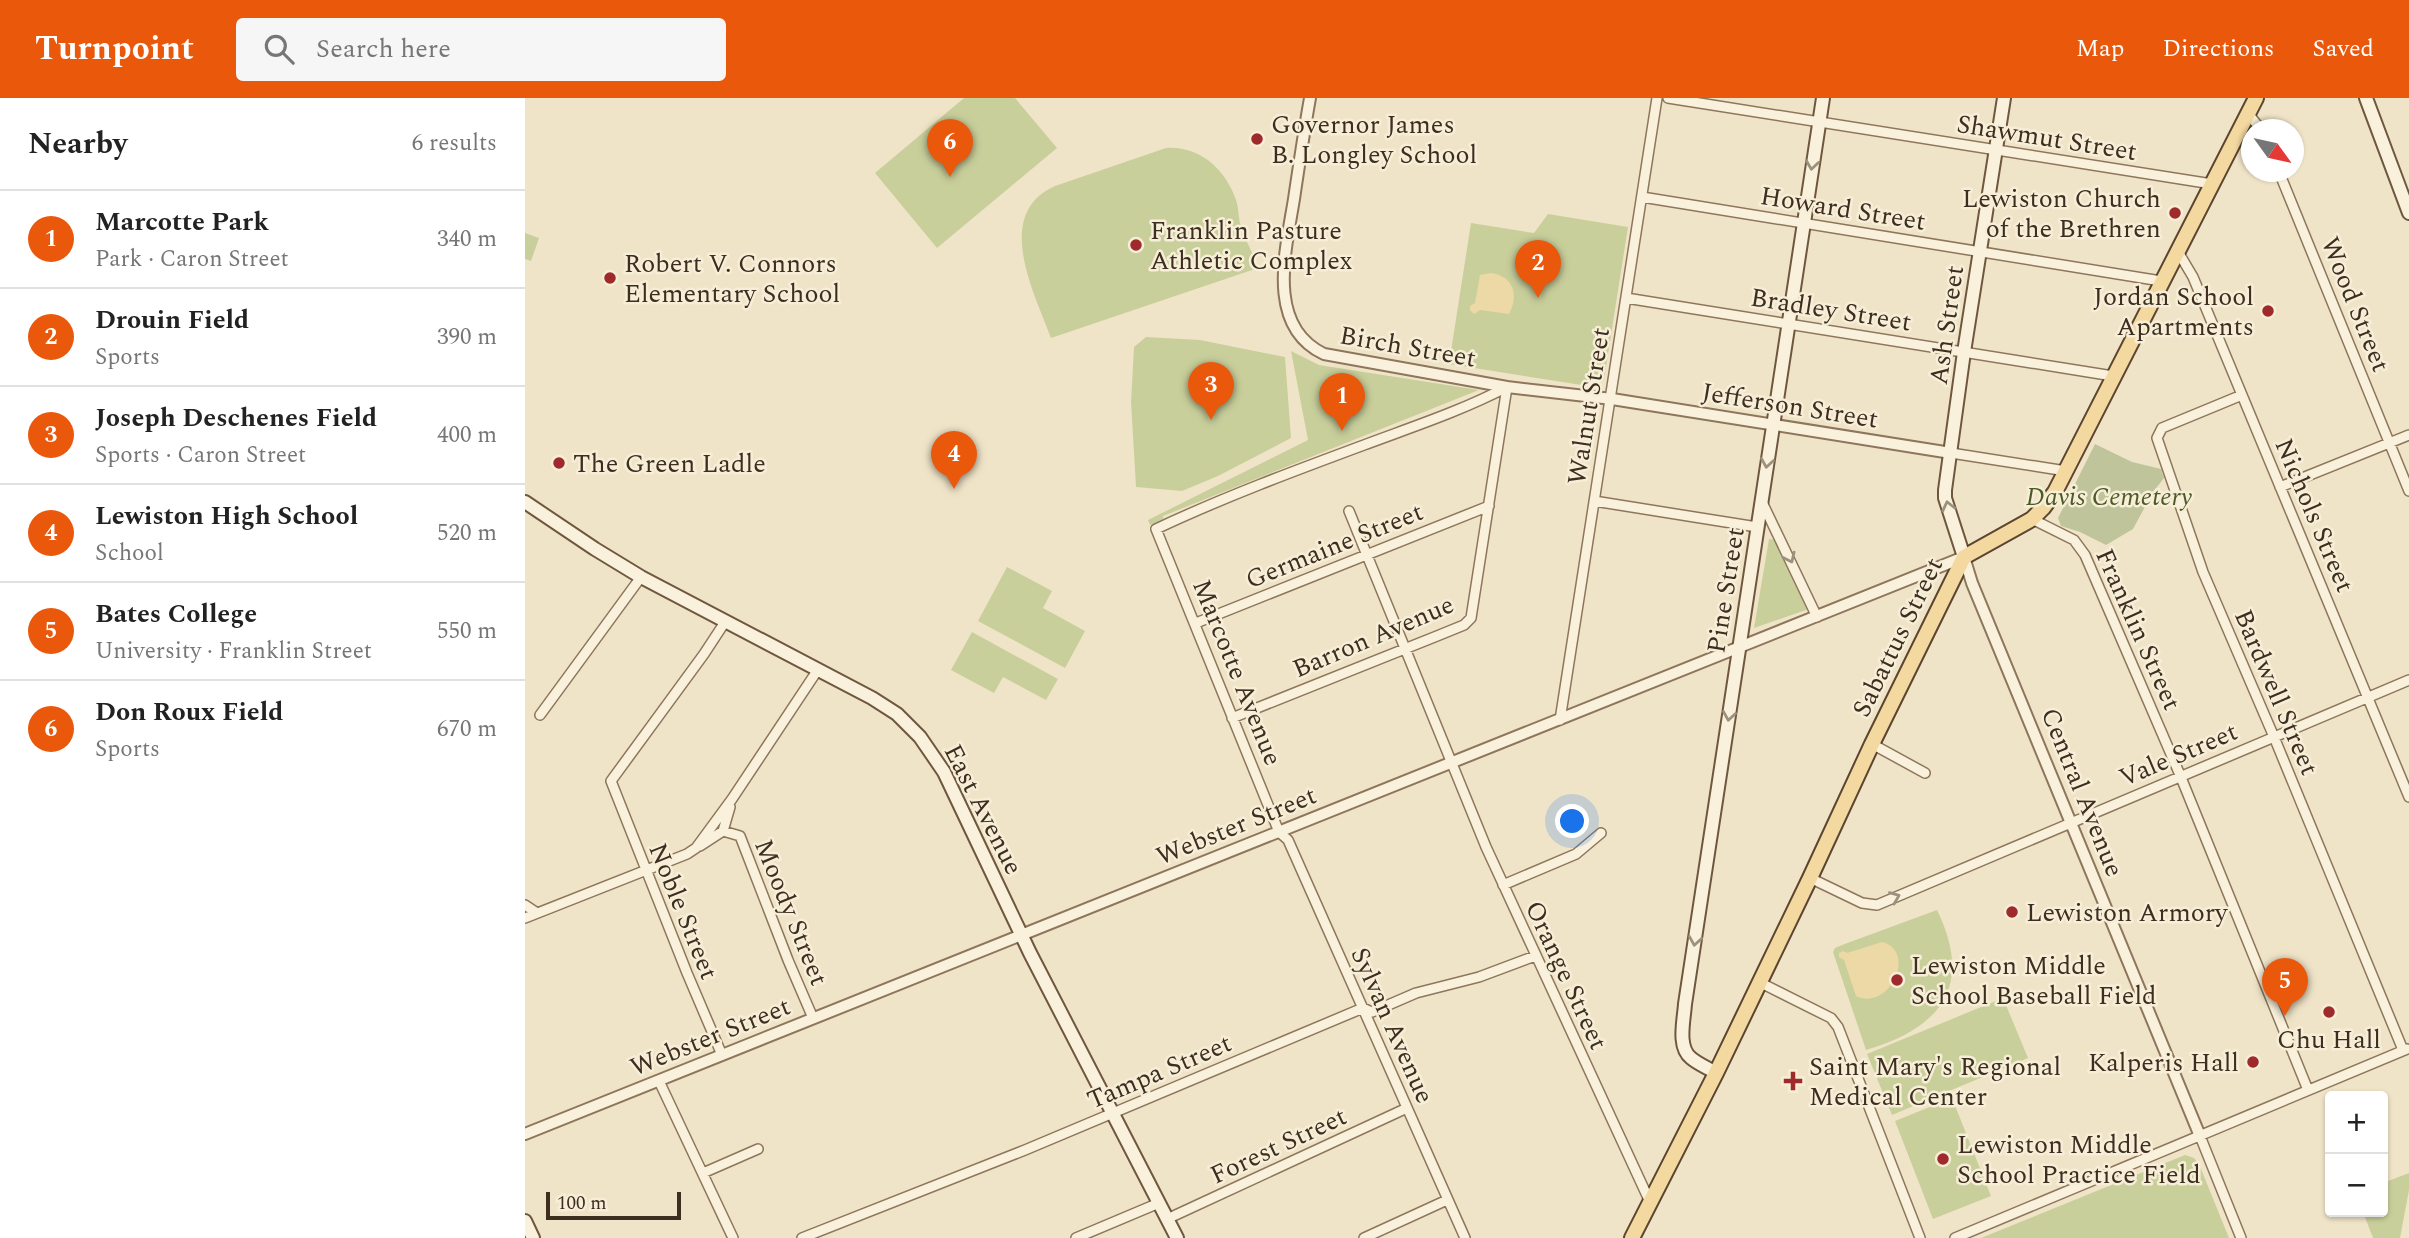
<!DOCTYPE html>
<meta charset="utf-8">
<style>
:root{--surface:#fff;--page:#f6f6f6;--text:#222;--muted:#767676;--line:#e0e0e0;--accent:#ea580c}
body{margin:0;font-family:Spectral,serif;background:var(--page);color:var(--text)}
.controls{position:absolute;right:21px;bottom:21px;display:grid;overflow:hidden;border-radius:7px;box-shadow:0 2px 5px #0004}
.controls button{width:63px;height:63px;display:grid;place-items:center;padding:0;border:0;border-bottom:2px solid var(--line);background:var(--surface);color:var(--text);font:35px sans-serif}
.compass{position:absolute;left:1716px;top:21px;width:63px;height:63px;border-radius:50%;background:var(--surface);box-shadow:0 2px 5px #0004;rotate:123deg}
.scale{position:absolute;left:21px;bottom:18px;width:135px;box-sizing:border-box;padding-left:7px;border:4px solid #3d2e20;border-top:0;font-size:19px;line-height:24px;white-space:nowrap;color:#3d2e20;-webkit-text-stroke:5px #f7eed8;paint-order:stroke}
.you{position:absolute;left:1048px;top:724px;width:24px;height:24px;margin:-18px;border:5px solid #fff;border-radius:50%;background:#1a73e8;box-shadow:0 0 0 10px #1a73e833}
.badge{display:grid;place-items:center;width:46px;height:46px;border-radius:50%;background:var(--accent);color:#fff;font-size:23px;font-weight:700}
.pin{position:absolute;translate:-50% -58px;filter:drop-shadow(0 2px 4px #0008)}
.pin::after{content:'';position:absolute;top:37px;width:24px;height:21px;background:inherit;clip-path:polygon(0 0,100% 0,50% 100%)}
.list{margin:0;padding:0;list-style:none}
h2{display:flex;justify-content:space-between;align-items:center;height:91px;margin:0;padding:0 28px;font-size:30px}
h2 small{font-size:23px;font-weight:400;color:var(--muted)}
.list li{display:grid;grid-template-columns:46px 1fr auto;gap:21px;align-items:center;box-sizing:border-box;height:98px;padding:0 28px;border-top:2px solid var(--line)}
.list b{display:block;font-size:26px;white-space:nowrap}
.list p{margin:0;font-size:23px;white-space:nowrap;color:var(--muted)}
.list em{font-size:23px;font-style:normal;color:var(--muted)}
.icon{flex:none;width:38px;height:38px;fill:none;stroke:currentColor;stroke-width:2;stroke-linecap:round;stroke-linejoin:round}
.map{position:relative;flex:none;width:1884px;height:1140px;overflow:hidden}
header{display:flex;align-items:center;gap:42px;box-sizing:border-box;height:98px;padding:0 35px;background:var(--accent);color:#fff}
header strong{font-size:33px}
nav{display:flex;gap:38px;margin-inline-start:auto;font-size:24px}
.search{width:490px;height:63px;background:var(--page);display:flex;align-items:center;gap:18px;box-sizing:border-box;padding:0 24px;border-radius:7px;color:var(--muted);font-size:26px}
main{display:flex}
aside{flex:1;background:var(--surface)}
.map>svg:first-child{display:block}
.green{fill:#c9cf9b}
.sand{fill:#ecd9a5}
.cemetery{fill:#bfc49a}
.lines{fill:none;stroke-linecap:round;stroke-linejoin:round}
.minor-casing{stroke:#8d765c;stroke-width:12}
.tertiary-casing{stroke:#8d765c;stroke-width:14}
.secondary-casing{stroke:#6f573f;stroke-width:16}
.primary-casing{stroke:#5b4430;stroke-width:18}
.minor{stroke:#faf1dc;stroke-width:9}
.tertiary{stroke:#faf1dc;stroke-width:10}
.secondary{stroke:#faf1dc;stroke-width:12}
.primary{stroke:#f3d9a0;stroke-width:14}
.oneway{stroke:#9c907e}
.poi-dot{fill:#9e2a2b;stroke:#f7eed8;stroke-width:2.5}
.labels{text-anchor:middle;stroke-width:5;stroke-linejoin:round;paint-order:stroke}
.poi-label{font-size:26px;fill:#3d2e20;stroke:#f7eed8;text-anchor:start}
.street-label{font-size:26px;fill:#3d2e20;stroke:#f7eed8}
.park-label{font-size:26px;font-style:italic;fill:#4d5a26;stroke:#f7eed8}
</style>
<header>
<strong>Turnpoint</strong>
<div class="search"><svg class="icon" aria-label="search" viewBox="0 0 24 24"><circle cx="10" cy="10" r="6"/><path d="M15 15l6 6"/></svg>Search here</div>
<nav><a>Map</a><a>Directions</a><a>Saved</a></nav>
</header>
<main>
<aside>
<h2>Nearby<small>6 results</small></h2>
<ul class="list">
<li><span class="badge">1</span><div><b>Marcotte Park</b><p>Park · Caron Street</p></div><em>340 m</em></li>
<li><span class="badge">2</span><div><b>Drouin Field</b><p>Sports</p></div><em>390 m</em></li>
<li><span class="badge">3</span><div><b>Joseph Deschenes Field</b><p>Sports · Caron Street</p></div><em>400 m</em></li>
<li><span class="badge">4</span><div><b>Lewiston High School</b><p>School</p></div><em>520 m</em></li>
<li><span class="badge">5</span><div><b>Bates College</b><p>University · Franklin Street</p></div><em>550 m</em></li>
<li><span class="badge">6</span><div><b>Don Roux Field</b><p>Sports</p></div><em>670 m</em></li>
</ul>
</aside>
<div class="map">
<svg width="1884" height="1140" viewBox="0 0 1884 1140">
<rect width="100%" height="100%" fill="#f0e4c8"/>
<!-- green -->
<path class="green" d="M439 0H490L532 50 412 150 350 75Z
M641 50C674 48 700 70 711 102 714 110 713 120 716 129 720 143 729 155 733 170L526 240C510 196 467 116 530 88Z
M1023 116 1103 129 1079 282 1069 289 924 266 946 125 1009 135Z
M0 135 14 140 6 163 0 161Z
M621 239 675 242 760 259 766 340 693 378 657 393 611 389 606 304 609 249Z
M766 253 794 267 954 292 638 418V421L625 427 623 422 783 342Z
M1244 441 1251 442 1284 511 1229 530Z
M482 469 527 493 518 510 560 533 540 570 453 523Z
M447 534 533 581 521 602 478 579 469 595 426 572Z
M1412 812C1449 888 1416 930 1341 952L1308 854 1310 850 1317 847Z
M1478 900 1503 960 1367 1017 1342 956Z
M1427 1000 1466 1098 1408 1121 1370 1023Z
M1660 1057 1669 1060 1674 1066 1704 1140H1456Z
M1884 1075V1092L1875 1140H1848L1838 1114H1858V1085Z"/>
<!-- sand -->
<path class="sand" d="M966 175C989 178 994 198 984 216L955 212 949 216 945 212V208L950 205 955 177Z
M1357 844C1393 853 1364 914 1331 898L1319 862 1314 859V855L1318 853 1322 855Z"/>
<!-- cemetery -->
<path class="cemetery" d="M1570 346 1607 364 1636 371 1639 380 1628 394 1608 431 1581 447 1555 434 1536 428 1533 420Z"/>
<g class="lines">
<!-- minor casing -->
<g class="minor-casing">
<path id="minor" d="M1143 0 1687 86
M1721 17 1726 19 1736 32
M1754 74 1884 393
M1117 99 1636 183
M1652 152 1668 179 1884 699
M1101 200 1588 278
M1717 297 1637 330 1632 340 1678 474 1749 639 1878 952
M1426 355 1541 373
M1755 389 1884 337
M1069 403 1232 429
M1237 404 1292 519
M824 413 961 749 1125 1104
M1507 421 1549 442 1560 457 1655 677 1783 992
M671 525 964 408
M15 617 116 479
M707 620 912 538 939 527 946 520 982 289
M1035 622 1132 0
M1347 646 1400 675
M198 733 215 738 263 862 288 920
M175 748 198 733 205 709
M1285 780 1337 805 1352 807 1884 582
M978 787 1051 756 1076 735
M0 807 12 815
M0 820 162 756 171 750 207 701 292 573
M1234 884 1306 920 1313 929 1395 1140
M197 957 162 875 86 683 179 556 200 524
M134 983 208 1140
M1675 1038 1716 1140
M178 1075 233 1051
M642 1121 882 1010
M277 1140 500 1052 838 910 847 914 891 895 954 879 1010 858
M551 1140 634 1105
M839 1140 922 1102
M940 1140 763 742 754 734 631 431C699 399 769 373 839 347 887 329 936 313 982 289
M1430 1140 1882 951"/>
</g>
<!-- tertiary casing -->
<g class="tertiary-casing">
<path id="tertiary" d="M785 0C779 34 774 67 769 101 761 151 740 228 799 256L982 289 1087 301 1426 355
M0 1036 1439 459 1447 485 1675 1038"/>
</g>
<!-- secondary casing -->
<g class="secondary-casing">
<path id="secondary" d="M1841 0 1884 115
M0 404 70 451 116 479 347 600 372 616 395 639 419 674 505 855 652 1140
M1439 459 1420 400V392L1439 254 1479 0
M1191 975C1183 970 1173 966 1166 960 1152 949 1159 922 1160 906L1298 0
M0 1123 8 1140"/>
</g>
<!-- primary casing -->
<g class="primary-casing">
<path id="primary" d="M1107 1140 1191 975 1285 780 1347 646 1439 459 1507 421 1518 410 1530 394 1731 0"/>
</g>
<!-- minor -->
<use href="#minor" class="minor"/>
<!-- tertiary -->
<use href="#tertiary" class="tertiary"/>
<!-- secondary -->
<use href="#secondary" class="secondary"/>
<!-- primary -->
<use href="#primary" class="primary"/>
</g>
<!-- one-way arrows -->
<defs><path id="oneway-chevron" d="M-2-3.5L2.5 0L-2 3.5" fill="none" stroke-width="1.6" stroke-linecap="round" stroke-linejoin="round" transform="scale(1.75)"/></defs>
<g class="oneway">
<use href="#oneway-chevron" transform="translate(1287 67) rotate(98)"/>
<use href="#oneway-chevron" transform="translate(1242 365) rotate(99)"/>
<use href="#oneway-chevron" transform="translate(1423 408) rotate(-103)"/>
<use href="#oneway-chevron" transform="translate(1265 460) rotate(65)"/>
<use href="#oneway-chevron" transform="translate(1204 618) rotate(99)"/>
<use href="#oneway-chevron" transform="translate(1370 799) rotate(-22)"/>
<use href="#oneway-chevron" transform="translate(1170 843) rotate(99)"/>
</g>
<!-- markers -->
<g class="poi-dot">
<circle cx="732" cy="41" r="7"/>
<circle cx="1650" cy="115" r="7"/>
<circle cx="611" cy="147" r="7"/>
<circle cx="85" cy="180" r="7"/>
<circle cx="1743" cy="213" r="7"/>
<circle cx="34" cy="365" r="7"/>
<circle cx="1487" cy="814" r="7"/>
<circle cx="1372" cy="882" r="7"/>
<circle cx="1804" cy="914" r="7"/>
<circle cx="1728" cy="964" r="7"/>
<path d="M1264.5 972.5h7v7h7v7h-7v7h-7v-7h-7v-7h7z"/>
<circle cx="1418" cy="1061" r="7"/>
</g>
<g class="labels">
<!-- poi labels -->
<g class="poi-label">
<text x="746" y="35">Governor James<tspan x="746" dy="30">B. Longley School</tspan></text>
<text x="1636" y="109" text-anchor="end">Lewiston Church<tspan x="1636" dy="30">of the Brethren</tspan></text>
<text x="625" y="141">Franklin Pasture<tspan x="625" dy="30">Athletic Complex</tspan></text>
<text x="99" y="174">Robert V. Connors<tspan x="99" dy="30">Elementary School</tspan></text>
<text x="1729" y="207" text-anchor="end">Jordan School<tspan x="1729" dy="30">Apartments</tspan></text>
<text x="48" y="374">The Green Ladle</text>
<text x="1501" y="823">Lewiston Armory</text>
<text x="1386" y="876">Lewiston Middle<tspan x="1386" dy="30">School Baseball Field</tspan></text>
<text x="1804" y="950" text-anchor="middle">Chu Hall</text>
<text x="1714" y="973" text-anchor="end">Kalperis Hall</text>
<text x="1284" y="977">Saint Mary's Regional<tspan x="1284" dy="30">Medical Center</tspan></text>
<text x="1432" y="1055">Lewiston Middle<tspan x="1432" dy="30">School Practice Field</tspan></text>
</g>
<!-- street labels -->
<g class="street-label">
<text transform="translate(1522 39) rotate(9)" y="9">Shawmut Street</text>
<text transform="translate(1318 110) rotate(9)" y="9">Howard Street</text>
<text transform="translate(1831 206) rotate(68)" y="9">Wood Street</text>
<text transform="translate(1306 211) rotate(9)" y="9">Bradley Street</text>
<text transform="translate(1421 227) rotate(-82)" y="9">Ash Street</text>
<text transform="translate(883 248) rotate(10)" y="9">Birch Street</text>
<text transform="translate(1265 307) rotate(9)" y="9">Jefferson Street</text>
<text transform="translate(1063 308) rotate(-81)" y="9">Walnut Street</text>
<text transform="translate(1790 417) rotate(67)" y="9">Nichols Street</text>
<text transform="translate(809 447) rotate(-22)" y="9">Germaine Street</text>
<text transform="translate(1200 492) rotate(-81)" y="9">Pine Street</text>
<text transform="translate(1614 531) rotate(66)" y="9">Franklin Street</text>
<text transform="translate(848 538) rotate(-23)" y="9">Barron Avenue</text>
<text transform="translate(1372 539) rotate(-64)" y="9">Sabattus Street</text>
<text transform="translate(713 574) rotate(68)" y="9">Marcotte Avenue</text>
<text transform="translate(1752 594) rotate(67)" y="9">Bardwell Street</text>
<text transform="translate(1653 656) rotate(-23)" y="9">Vale Street</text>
<text transform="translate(1558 694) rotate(68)" y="9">Central Avenue</text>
<text transform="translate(459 711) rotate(63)" y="9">East Avenue</text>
<text transform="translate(711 727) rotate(-22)" y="9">Webster Street</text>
<text transform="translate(159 813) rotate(68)" y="9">Noble Street</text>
<text transform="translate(267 814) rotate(68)" y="9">Moody Street</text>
<text transform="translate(1042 877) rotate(65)" y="9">Orange Street</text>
<text transform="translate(868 927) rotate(66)" y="9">Sylvan Avenue</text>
<text transform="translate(185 938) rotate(-22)" y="9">Webster Street</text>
<text transform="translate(634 973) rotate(-23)" y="9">Tampa Street</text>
<text transform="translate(753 1047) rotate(-25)" y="9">Forest Street</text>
</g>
<!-- park labels -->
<g class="park-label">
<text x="1584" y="407">Davis Cemetery</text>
</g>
</g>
</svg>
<div class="controls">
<button>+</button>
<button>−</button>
</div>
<svg class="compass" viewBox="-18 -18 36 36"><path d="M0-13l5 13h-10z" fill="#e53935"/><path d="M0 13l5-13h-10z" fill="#767676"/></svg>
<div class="scale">100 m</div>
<div class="you"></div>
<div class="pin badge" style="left:817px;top:333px">1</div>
<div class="pin badge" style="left:1013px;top:200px">2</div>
<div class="pin badge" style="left:686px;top:322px">3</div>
<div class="pin badge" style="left:429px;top:391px">4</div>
<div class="pin badge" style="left:1760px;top:918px">5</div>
<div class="pin badge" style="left:425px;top:79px">6</div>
</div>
</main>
